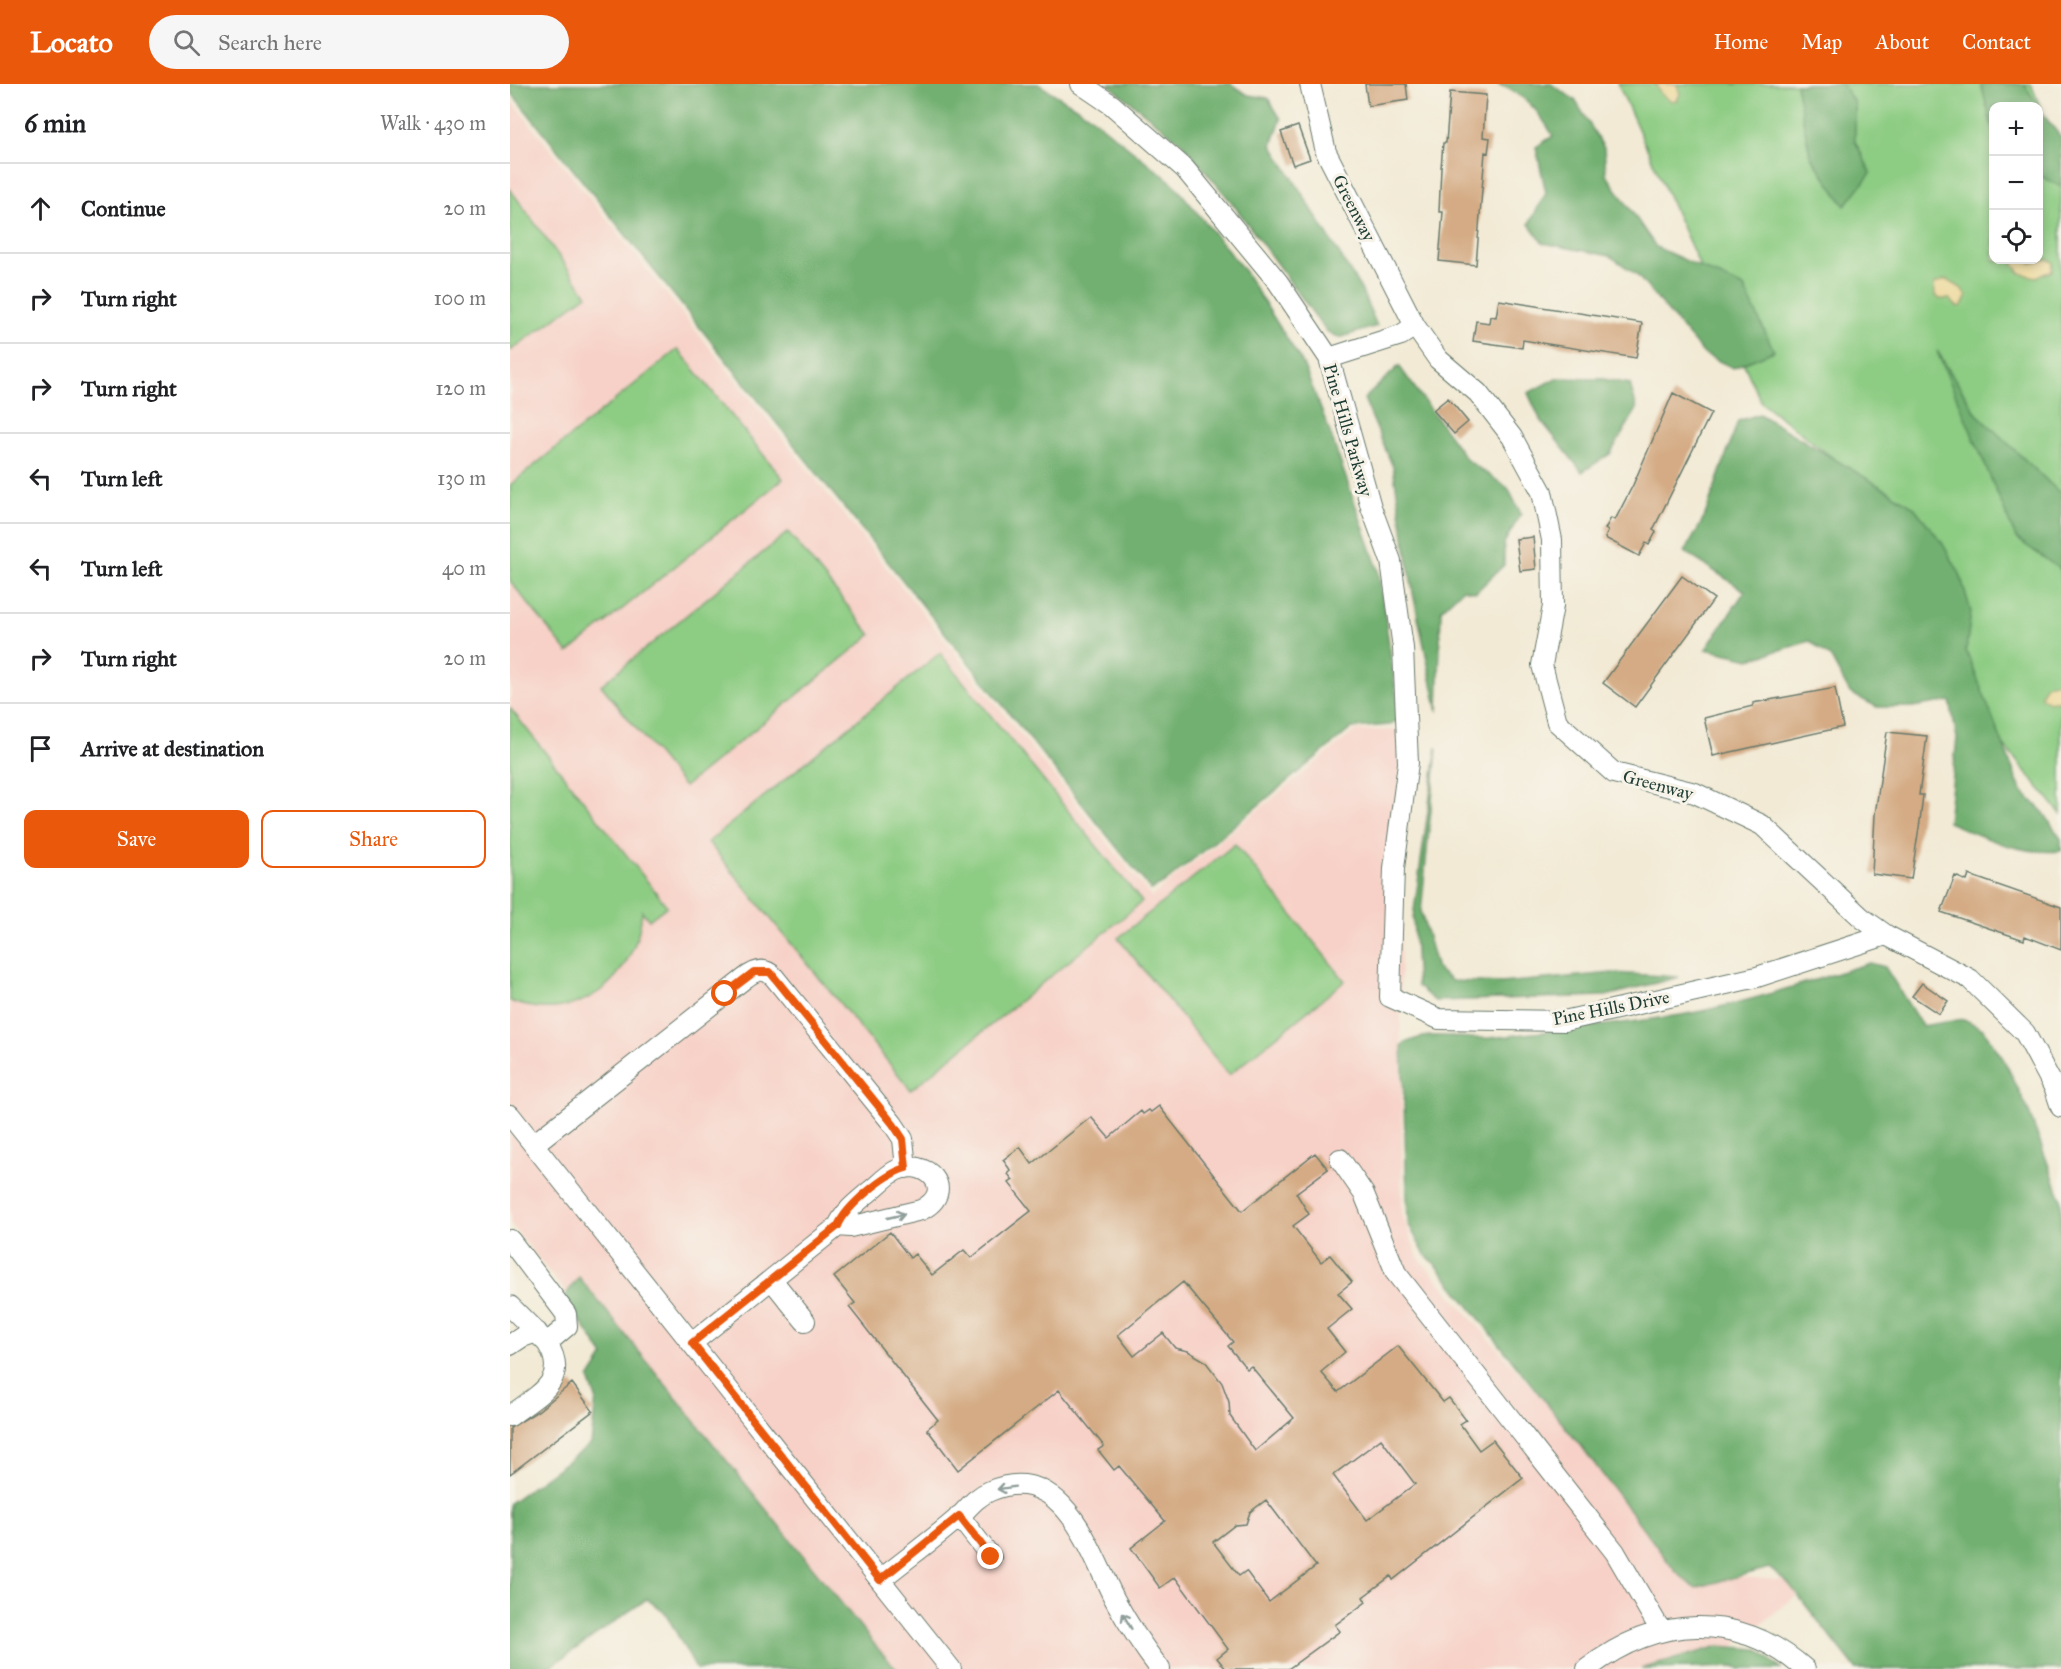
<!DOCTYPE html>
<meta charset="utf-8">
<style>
:root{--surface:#fff;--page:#f6f6f6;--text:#202124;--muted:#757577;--line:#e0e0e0;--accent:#ea580c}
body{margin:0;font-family:"IM FELL Great Primer",serif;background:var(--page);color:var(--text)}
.controls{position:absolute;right:18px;top:18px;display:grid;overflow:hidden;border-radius:12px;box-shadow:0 3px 9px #0003}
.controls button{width:54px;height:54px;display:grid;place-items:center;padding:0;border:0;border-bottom:2px solid var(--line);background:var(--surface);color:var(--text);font:30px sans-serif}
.stop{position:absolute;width:18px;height:18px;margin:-14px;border:4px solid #ea580c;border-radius:50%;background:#fff}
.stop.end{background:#ea580c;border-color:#fff;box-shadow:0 2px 6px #0008}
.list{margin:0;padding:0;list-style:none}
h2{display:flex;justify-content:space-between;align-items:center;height:78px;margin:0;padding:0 24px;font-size:26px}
h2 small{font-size:20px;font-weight:400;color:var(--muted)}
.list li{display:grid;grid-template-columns:39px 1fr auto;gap:18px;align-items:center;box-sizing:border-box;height:90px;padding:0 24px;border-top:2px solid var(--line)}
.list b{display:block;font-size:22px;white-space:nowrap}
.list em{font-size:20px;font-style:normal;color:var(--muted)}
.actions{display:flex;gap:12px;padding:18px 24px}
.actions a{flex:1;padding:14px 0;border:2px solid var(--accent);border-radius:12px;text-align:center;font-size:21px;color:var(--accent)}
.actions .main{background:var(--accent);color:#fff}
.icon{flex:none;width:33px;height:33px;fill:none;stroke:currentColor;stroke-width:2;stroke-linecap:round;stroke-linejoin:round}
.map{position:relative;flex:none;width:1551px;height:1585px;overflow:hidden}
header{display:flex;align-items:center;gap:36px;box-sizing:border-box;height:84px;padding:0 30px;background:var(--accent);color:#fff}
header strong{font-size:28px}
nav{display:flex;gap:33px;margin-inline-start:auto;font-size:21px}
.search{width:420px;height:54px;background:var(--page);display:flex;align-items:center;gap:15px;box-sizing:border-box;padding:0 21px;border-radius:33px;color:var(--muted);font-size:22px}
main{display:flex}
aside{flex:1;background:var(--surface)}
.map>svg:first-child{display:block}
.built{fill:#f7d1c7}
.green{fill:#8dcc83;stroke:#56845c;stroke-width:1.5;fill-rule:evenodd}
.forest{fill:#72b071;stroke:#487652;stroke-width:1.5}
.sand{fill:#eeda9e;stroke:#868c69;stroke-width:1.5}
.building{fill:#d4ab84;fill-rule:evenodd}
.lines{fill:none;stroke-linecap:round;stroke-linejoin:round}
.minor-casing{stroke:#697a6c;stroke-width:22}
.minor{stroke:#fff;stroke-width:20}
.oneway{stroke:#8f9e9a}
.route{stroke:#ea580c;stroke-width:8}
.labels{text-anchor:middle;stroke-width:6;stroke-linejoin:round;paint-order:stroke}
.street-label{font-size:18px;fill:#1f3d34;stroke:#f7f3e8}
</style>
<header>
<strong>Locato</strong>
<div class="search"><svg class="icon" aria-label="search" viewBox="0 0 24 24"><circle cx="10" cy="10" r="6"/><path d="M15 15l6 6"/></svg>Search here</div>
<nav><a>Home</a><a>Map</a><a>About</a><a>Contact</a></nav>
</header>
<main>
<aside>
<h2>6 min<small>Walk · 430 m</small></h2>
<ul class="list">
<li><svg class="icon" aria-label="ahead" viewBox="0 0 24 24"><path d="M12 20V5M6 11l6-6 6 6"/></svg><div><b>Continue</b></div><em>20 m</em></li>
<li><svg class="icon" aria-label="right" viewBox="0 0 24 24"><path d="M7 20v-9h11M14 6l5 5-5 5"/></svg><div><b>Turn right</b></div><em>100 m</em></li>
<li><svg class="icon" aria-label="right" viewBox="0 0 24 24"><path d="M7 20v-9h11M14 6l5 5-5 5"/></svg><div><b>Turn right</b></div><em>120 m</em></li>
<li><svg class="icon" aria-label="left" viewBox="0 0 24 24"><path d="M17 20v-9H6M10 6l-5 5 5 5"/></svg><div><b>Turn left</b></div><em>130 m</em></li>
<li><svg class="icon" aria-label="left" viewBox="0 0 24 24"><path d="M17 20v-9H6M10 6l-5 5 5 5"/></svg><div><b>Turn left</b></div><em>40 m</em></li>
<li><svg class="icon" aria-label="right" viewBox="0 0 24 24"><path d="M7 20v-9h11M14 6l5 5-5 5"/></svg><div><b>Turn right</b></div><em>20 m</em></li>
<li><svg class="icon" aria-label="arrive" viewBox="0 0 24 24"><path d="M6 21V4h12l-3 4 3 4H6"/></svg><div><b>Arrive at destination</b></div></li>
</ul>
<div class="actions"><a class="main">Save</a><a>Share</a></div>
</aside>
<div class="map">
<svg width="1551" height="1585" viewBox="0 0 1551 1585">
<rect width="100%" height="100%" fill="#f7f3e8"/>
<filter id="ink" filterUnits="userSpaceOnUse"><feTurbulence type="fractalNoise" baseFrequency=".0167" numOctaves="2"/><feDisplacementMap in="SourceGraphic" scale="12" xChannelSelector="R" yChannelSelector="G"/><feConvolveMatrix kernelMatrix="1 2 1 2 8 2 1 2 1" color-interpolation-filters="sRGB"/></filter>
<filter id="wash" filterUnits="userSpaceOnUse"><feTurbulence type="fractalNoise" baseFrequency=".008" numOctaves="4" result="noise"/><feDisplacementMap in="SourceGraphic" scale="24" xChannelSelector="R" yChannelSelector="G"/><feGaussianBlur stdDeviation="1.35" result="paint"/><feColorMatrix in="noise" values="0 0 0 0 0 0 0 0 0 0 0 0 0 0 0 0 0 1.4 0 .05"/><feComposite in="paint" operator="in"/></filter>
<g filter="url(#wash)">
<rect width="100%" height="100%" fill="#f2ead5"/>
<!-- built -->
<path class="built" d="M0 15 641 813 845 647 889 646 892 1130 908 1173 1183 1489 1302 1499 1195 1585H356L0 1139Z"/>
<!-- green -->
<path class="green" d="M1108 0H1521L1551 73V730L1465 627 1392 428 1251 318ZM1484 22H1528V176H1484Z
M0 105 77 211 0 267Z
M168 265 273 395 58 569 0 497V401Z
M278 448 361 551 174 703 91 601Z
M430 569 632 818 401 1006 198 758Z
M0 624 157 822 139 836 132 827C127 895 68 943 0 917Z
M725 760 835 897 719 991 608 854Z"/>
<!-- forest -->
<path class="forest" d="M0 0H528L576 29 664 100 733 185 792 278 817 340 868 485 890 635 880 641 842 644 654 799 641 806 0 7Z
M598 0H721L738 11 758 14 771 35 762 61 851 205 867 242 829 254 816 247 723 120 673 60Z
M987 0H1041L1065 16 1094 64 1096 90 1146 163 1234 203 1264 267 1223 284 1194 270 1127 191 1100 172 1033 159 1019 140 1036 109 1026 63 1043 52C1029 27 1014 9 987 0Z
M1286 0H1332L1345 20V57L1361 89 1335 122 1300 71Z
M1471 0H1514L1528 22H1484L1483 47Z
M1528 24 1551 53V103L1529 91Z
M1427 267 1467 330 1551 410V486L1506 454Z
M889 282 957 376 998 404 1011 430 994 459V481L966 508 953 505 931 526 928 628 903 509 883 383 854 315Z
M1046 294 1093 295 1120 300 1127 325 1100 370 1072 388 1030 335 1018 309Z
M1249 330 1403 422 1431 457 1450 490 1461 528 1456 566 1511 706 1534 729 1551 755V767C1509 771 1475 754 1438 738L1447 654 1440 617 1402 623H1367L1340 609 1321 574 1300 557 1240 575 1196 565 1235 507 1175 468 1194 434 1228 337Z
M927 663 911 828 927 885 942 897 991 899 1103 889 1169 893 1096 912 925 917 907 902 903 834Z
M1360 879 1375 883 1412 942 1454 935 1473 945 1494 976 1517 1023 1551 1115V1585H1346L1279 1500 1259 1484 1185 1504 1165 1487 1084 1379 928 1183 914 1169 898 1139 892 961C921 943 949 957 980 954 1044 946 1108 941 1171 931 1232 921 1300 897 1360 879Z
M69 1193 370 1567 387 1585H186L156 1530 137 1515 37 1585H0V1419L81 1360 86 1314 79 1295 94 1272 54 1213Z
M1209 1562 1247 1565 1271 1585H1229L1227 1583 1131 1585Z"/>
<!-- sand -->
<path class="sand" d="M1145 0H1167L1170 10 1167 16 1161 17 1151 10Z
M1538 175 1543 178 1542 187 1526 193 1510 189 1502 178 1514 176 1522 179Z
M1436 195 1451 204 1457 212 1451 223 1446 222 1440 215H1430L1425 211 1424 200Z
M1547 598 1551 599V617C1541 616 1540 621 1531 613 1533 602 1536 599 1547 598Z"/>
<g id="blocks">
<!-- building -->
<path class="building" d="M855 0H896L898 16 858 22Z
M940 8 976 11 973 53 980 54 978 69 975 68 966 181 929 177 933 128H929L931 84 933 59H936Z
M788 42 800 75 783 81 771 48Z
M989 216 1132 239 1126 274 1013 256 1012 264 963 257 966 237 979 239 980 232 986 233Z
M1163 309 1201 329 1143 446 1146 448 1139 461 1136 459 1129 472 1095 454 1098 447 1095 445 1101 434 1105 436 1123 401Z
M938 314 958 338 944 350 923 326Z
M1023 453 1026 485 1010 487 1006 455Z
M1172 492 1204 515 1125 623 1093 599Z
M1325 604 1333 643 1203 672 1194 634 1243 622V619Z
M1377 648 1417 652 1409 711H1413L1410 737 1401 795 1362 790 1365 731Z
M1459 791 1551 823V866L1515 852 1514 856 1431 828 1445 792 1457 797Z
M1412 899 1438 917 1429 930 1402 912Z
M649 1022 732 1127 805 1069 818 1085 786 1109 799 1130 783 1142 811 1178 820 1171 842 1198 828 1209 842 1225 817 1245 835 1268 811 1288 828 1308 888 1262 933 1318 939 1314 956 1336 950 1340 969 1366 983 1356 1013 1394 883 1496 881 1492 853 1513 856 1518 825 1541 830 1547 778 1585H716L707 1574 718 1565 665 1493 650 1504 621 1464 655 1437 609 1382 604 1386 588 1366 594 1362 549 1306 448 1386 417 1345 428 1336 339 1223 345 1219 324 1193 380 1148 400 1174 405 1170 422 1191 454 1166 461 1174 521 1127 499 1099 503 1096 498 1090 501 1087 493 1076 510 1063 522 1080 581 1033 599 1054 631 1027 633 1030 639 1026 641 1028ZM673 1198 723 1258 718 1262 737 1285 741 1282 784 1334 745 1367 720 1332 719 1318 712 1299 695 1277 678 1267 665 1264 653 1249 624 1272 608 1251ZM871 1355 905 1400 857 1436 823 1391ZM756 1416 806 1482 759 1518 736 1487 729 1492 703 1458 725 1441 736 1440 740 1428Z
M62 1299 83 1327 0 1390V1344L28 1327Z"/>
</g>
</g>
<g filter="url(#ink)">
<use href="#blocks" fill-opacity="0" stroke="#697a6c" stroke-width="1.5"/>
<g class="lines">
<!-- minor casing -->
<g class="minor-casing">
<path id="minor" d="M571 0 602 21 675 85 768 198 819 274 861 423 881 477 893 564 898 679 884 784 880 913 929 935 1054 937 1247 893 1376 851
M800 0 816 68 905 242 891 251 819 274
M905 242 928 275 968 309 1002 353 1032 408 1042 456 1043 522 1032 581 1047 638 1104 689 1185 709 1252 741 1352 834 1376 851 1460 895 1515 949 1545 1005 1551 1023
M0 1031 441 1585
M24 1060 234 895C244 887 254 882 264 893L383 1040 393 1055 396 1084
M830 1075 854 1110 886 1189 1105 1468 1151 1547
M0 1156 56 1230 57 1242 37 1259 0 1222
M262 1196 295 1237
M182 1259 328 1142C335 1127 346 1119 359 1108 367 1102 376 1092 385 1087 415 1071 449 1107 411 1126L340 1143 328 1142
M0 1261 12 1253 27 1248
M0 1332C27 1311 61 1297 37 1259
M449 1432 481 1473
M370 1496C396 1475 424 1455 449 1433 459 1423 466 1413 480 1407 554 1376 580 1468 605 1516 618 1540 633 1563 650 1585
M1077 1585C1145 1532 1228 1526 1295 1585"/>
</g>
<!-- minor -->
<use href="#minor" class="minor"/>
</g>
<!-- one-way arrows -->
<defs><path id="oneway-shaft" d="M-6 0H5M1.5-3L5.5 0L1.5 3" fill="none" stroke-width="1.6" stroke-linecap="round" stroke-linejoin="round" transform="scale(1.5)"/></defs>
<g class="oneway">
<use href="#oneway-shaft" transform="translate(386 1132) rotate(-13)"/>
<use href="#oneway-shaft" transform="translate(496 1404) rotate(171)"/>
<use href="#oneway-shaft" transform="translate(617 1537) rotate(-120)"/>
</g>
</g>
<g class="lines" filter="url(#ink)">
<!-- route -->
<path class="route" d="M215 910 244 888H260L383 1040 393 1055 396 1084C375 1090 336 1122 328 1142L182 1259 370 1496 449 1432 481 1473"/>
</g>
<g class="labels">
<!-- street labels -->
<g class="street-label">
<text transform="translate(844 124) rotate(63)" y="6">Greenway</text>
<text transform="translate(838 346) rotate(74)" y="6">Pine Hills Parkway</text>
<text transform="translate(1148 701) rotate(15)" y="6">Greenway</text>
<text transform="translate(1101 924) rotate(-11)" y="6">Pine Hills Drive</text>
</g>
</g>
</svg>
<div class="controls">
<button>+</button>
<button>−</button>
<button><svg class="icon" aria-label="locate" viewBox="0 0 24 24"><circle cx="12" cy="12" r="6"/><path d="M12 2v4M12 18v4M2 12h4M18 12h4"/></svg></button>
</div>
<div class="stop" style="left:215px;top:910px"></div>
<div class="stop end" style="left:481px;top:1473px"></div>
</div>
</main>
